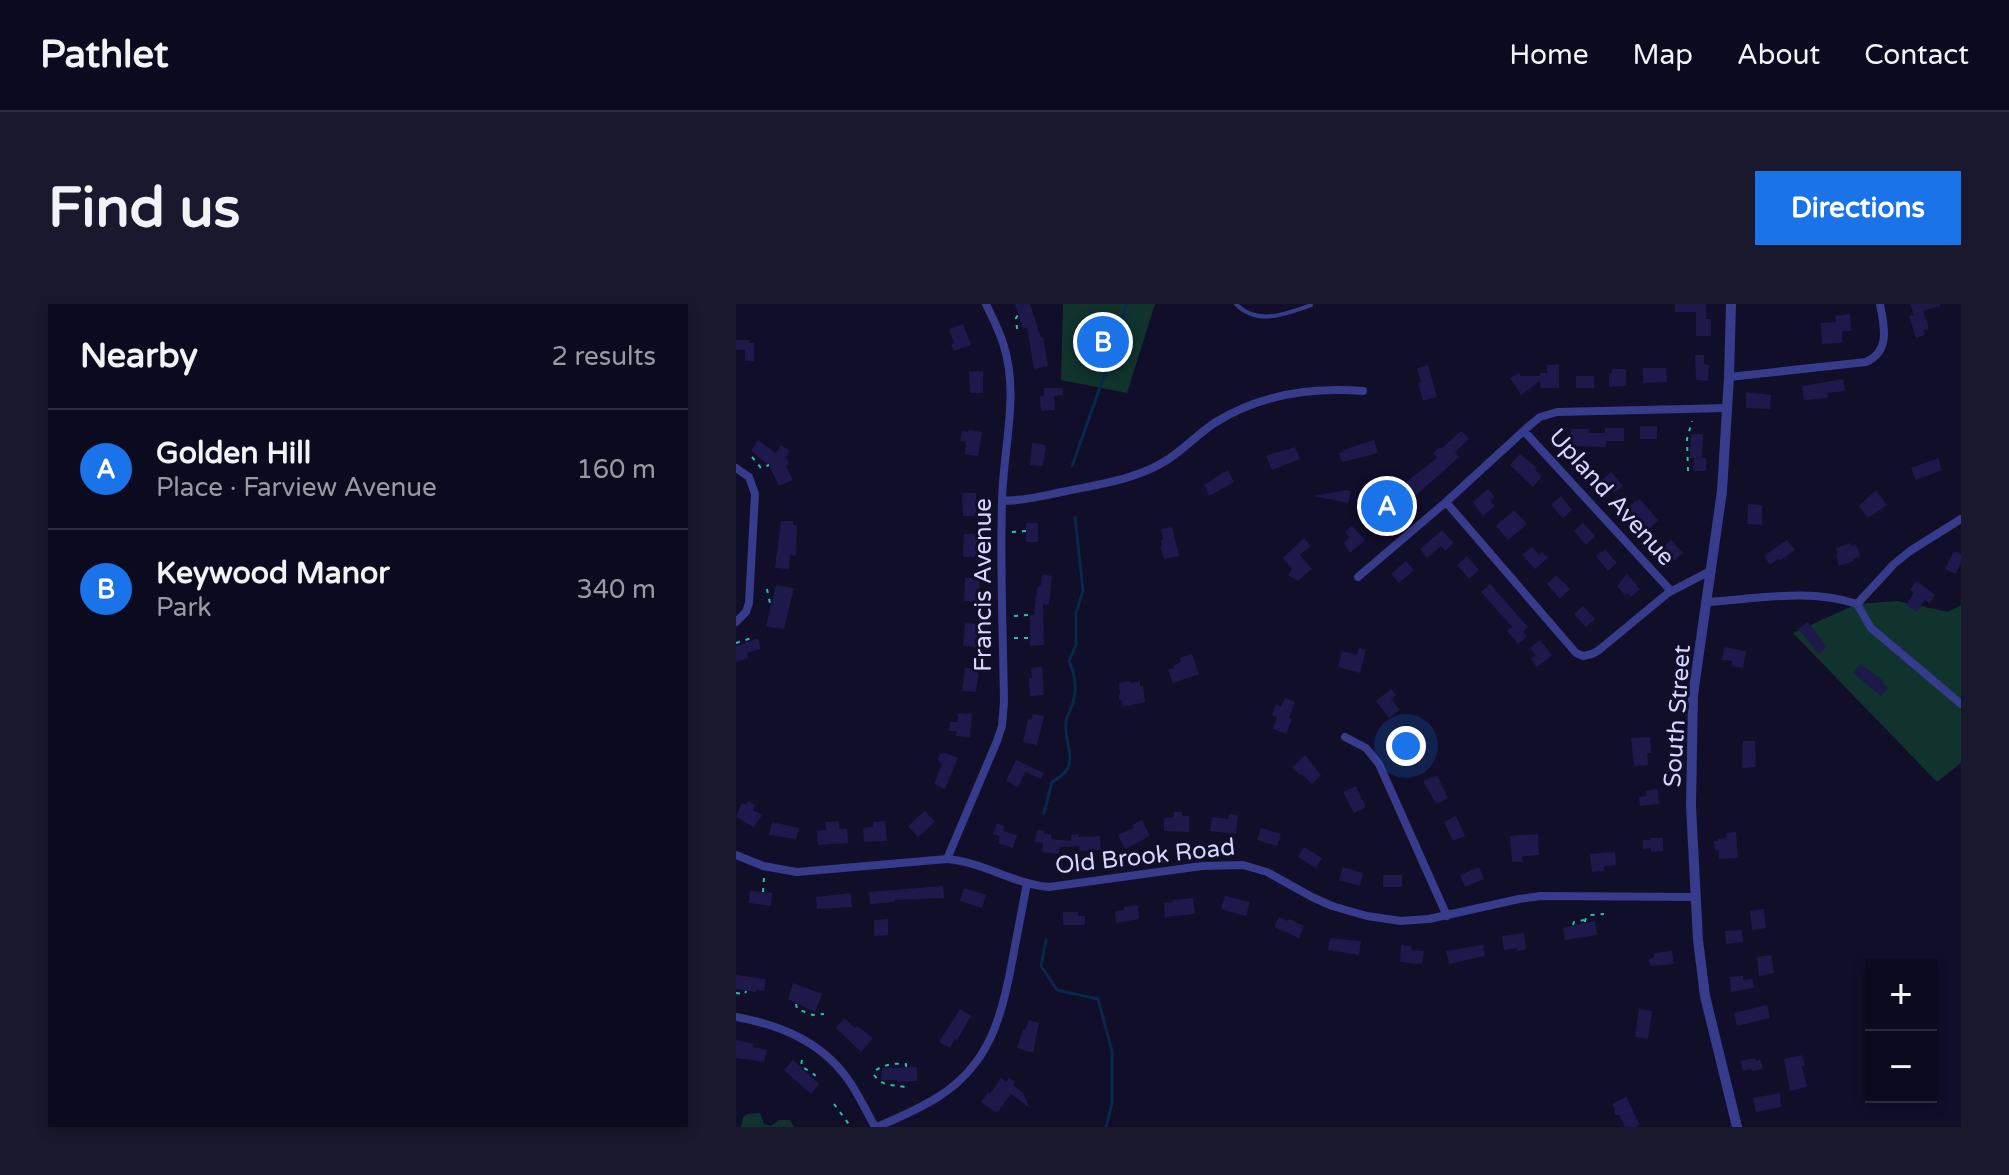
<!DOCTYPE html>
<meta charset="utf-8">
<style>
:root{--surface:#0c0a1f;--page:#1a182c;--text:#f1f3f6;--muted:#9a9aa4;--line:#2c2b3d;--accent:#1a73e8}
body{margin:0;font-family:"Varela Round",sans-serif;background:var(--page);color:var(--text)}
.controls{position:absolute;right:24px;bottom:24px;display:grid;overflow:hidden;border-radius:0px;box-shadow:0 4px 12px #0003}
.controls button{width:72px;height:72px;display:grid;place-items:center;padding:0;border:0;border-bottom:2px solid var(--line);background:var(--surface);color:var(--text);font:40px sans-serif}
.you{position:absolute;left:670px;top:442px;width:28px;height:28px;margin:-20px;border:6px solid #fff;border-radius:50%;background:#1a73e8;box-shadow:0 0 0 12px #1a73e833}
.badge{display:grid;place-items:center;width:52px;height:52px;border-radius:50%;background:var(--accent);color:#fff;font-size:26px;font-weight:700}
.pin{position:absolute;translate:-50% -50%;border:4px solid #fff;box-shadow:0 2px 8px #0006}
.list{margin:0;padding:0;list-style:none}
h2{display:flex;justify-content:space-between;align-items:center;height:104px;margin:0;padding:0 32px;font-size:34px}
h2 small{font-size:26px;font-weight:400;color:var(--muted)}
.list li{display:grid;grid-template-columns:52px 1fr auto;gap:24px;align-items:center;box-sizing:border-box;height:120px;padding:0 32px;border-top:2px solid var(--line)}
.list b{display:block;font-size:30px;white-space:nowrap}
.list p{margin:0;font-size:26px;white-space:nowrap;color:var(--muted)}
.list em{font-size:26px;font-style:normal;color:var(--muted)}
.map{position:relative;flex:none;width:1225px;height:823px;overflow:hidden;border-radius:0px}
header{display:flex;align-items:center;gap:48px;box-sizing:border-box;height:112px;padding:0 40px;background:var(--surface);border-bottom:2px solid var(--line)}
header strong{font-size:38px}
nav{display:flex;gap:44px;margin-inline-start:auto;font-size:28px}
.intro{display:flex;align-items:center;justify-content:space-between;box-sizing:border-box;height:192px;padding:0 48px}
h1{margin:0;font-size:56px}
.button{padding:20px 36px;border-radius:0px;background:var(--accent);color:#fff;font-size:28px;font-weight:700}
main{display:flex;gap:48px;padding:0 48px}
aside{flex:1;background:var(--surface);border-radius:0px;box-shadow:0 4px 12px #0003}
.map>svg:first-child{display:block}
.green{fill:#10332e}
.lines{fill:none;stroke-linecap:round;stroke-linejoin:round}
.stream{stroke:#08284d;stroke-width:3}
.building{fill:#1e194b}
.path{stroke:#26c2a9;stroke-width:2;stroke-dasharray:4 6;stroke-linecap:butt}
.service{stroke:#363b8b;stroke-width:4}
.minor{stroke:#363b8b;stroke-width:8}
.tertiary{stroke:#363b8b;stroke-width:10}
.labels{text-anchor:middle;stroke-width:6;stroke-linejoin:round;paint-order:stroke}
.street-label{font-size:24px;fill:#d6d6ff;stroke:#100e29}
</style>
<header>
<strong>Pathlet</strong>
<nav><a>Home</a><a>Map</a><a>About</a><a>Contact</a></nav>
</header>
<div class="intro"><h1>Find us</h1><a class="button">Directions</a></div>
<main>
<aside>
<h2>Nearby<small>2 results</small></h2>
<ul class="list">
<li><span class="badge">A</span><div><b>Golden Hill</b><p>Place · Farview Avenue</p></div><em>160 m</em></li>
<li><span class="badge">B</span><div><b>Keywood Manor</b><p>Park</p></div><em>340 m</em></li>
</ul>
</aside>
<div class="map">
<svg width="1225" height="823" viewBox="0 0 1225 823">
<rect width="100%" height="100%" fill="#100e29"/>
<!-- green -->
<path class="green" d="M327 0H419L391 89 325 76Z
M1161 297 1212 308 1225 301V459L1201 478 1057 329 1121 300Z
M24 809 28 820 35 822 43 816H54L58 823H5L7 813 12 810Z"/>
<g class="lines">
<!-- stream -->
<path class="stream" d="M336 162 382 33 390 0
M308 509 316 478C348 461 327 443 330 417 331 411 335 405 337 399 341 385 339 370 333 357L340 341V309L347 287 339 213
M310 636 305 662 321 686 362 695 376 747V799L370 823"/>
</g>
<!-- building -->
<path class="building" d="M279 0H294L305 34 307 33 312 62 298 65 291 23 287 25Z
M939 0H970V15H975V32H960V8H939Z
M1174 0H1204V2L1187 7 1193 25 1187 26 1189 31 1180 34 1173 12 1178 11Z
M1114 10 1115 27H1106V39L1086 40 1085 19 1100 18 1099 12Z
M227 20 235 41 218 47 215 40 218 39 213 25Z
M0 36H13V39H18V57H9V46H0Z
M959 51H968V60L973 61 972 77 960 76Z
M692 61 701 93 687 97 682 79 685 78 681 64Z
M811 61H823V84H805L804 77 785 91 774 74 783 69 785 72H804V69H811Z
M907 64H930L931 78 907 79Z
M876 65H890V82L873 83V70L876 69Z
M233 67H247V89H234Z
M840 72H858V84H840Z
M1107 75 1109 87 1091 89 1092 94 1068 96 1066 82Z
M308 84H326L327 91 318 92 319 106 305 107 304 92H308Z
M1010 88 1035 91 1034 105 1010 104Z
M904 122H921V135H904Z
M869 124H888V137H870V143L835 142V125H853V129H869Z
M233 126 246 128 242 152 229 150 230 138 224 137 226 127 232 128Z
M725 127 733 135 719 148 723 153 677 194 666 181 701 154 697 149 704 143 705 145Z
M955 130H967L966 154H970V167H957L958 154H954Z
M22 136 40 149 45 141 54 147 50 153 53 160 50 162 57 176 43 182 33 161 15 147Z
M638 136 642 149 606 158 603 149 608 148 607 146Z
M296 139 310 141 307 162 294 161Z
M559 143 564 155 536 166 530 152Z
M784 150 801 164 799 166 806 172 797 183 774 161Z
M1202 154 1206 166 1180 176 1175 164Z
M492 166 498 178 473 192 468 181Z
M875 168 887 182 878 189 865 177Z
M752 185 759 193 754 196 759 202 747 212 737 198Z
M610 186 615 187 612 199 578 192Z
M1140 186 1151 201 1132 214 1123 202Z
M226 189H240V212H227Z
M825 192 836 206 827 214 815 201Z
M904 195 922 216 911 227 891 205 900 196 901 198Z
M1012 200 1026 201V221L1011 220Z
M648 202 656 212 641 225 633 216Z
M778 206 791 220 772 236 760 222Z
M45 217H57V221H61L60 252 54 251 53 265 39 264Z
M290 219H302V238H290Z
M847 219 859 232 850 241 838 227Z
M616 222 629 236 614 249 608 239 614 233 609 228Z
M436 223 443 252 428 255 424 242H426L425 236H427L425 225Z
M706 226 718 239 709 247 705 242 691 254 684 245Z
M228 230H242V253H227Z
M568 234 575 242 564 251 576 265 562 277 552 271 556 265 547 254Z
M935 236 947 249 938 257 926 244Z
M1051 236 1059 246 1044 257 1042 255 1034 261 1028 252Z
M1115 239V242L1120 240 1124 253 1117 255 1118 257 1103 262 1100 251H1102L1100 244Z
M796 243 803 251 806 248 812 254 799 265 786 251Z
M869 245 881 259 872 267 860 252Z
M1218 247 1225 250V258L1220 270 1209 265Z
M731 252 743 266 733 275 721 261Z
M670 257 678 266 663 279 655 270Z
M306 270 316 272 313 301 307 300 308 341 294 342V311H298L301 284 305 281Z
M891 270 904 285 895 293 892 289 889 291 881 282Z
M820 271 834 285 824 295 811 280Z
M229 274H243V298L228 297Z
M1180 277 1199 291 1194 299 1189 296 1181 308 1170 301 1178 289 1174 286Z
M754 280 792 323 787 328 791 332 782 340 771 327 776 323 745 288Z
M40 281 58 284 48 325 30 322Z
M847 302 859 315 850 323 838 310Z
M1072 318 1091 343 1083 350 1062 325Z
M229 319 243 320 240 343 227 342Z
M22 334 25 345 11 349 12 354 0 358V342Z
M804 336 816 351 801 363 794 355 800 351 794 344Z
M988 343 1010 347 1007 364 995 362 996 357 986 356Z
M623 344 630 346 624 369 602 363 606 347 621 351Z
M456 350 463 370 437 379 432 366 438 364 437 362 445 358 444 354Z
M1124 360 1148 377 1146 379 1152 384 1145 392 1117 369Z
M306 363 308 391 294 392 293 374H296L295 364Z
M229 364 243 366 240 388 226 387Z
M395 377V379L404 377V382H407L409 398 387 403 386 397 383 395V391L384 390 383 379Z
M655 385 660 391 655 395 664 406 653 414 640 397Z
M549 394 559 398 553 414 556 415 550 430 537 425 541 413 536 411 540 400 545 403Z
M222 409 236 410 234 433 220 432 221 427H213L214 418H222Z
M297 410 308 412 301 441 287 438 292 415 295 416Z
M679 426 686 445 675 451 665 433Z
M914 433 915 449H911L912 461 898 462 895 434Z
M1007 437H1019L1020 463 1006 464Z
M210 449 222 454 209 485 198 480 206 460 202 456 204 450Z
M569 451 585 471 576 480 566 470 564 471 556 464Z
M280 456 308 469 305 475 289 468 282 483 270 477Z
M701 471 712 494 700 500 687 477Z
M620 482 630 503 618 509 607 488Z
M922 485 923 500 904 502 903 493 910 492V487Z
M12 497 19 501 17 506 26 511 18 523 0 513 6 499 10 501Z
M189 507 199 518 182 533 172 522Z
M438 508H446V512H453V528L428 527V514L438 513Z
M493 510 502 511 500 530 474 527 476 513 492 515Z
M720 512 729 532 717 537 708 518Z
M406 516 414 532 389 545 382 531 398 524 396 521Z
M103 517V525H111L112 539 82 541 81 527 90 526 89 518Z
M149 517 151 537 128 538 127 524 137 523V518Z
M36 518 63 524 60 535 33 531Z
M261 519 268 522 267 527 281 531 277 544 262 539 264 532 257 530Z
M525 524 545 530 541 542 521 536Z
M301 526 309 527 308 530H315V535L335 537V531L343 530V533L364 532 365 546 344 547 343 542 324 543 323 550 306 548 307 539 299 538Z
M1000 528 1002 554 983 555V546H979L978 537H982V535L991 534 990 529Z
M802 530 803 551 786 552 787 558H776L774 532Z
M914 534H927V547L915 548V544L907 545V536H914Z
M568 543 586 554 580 564 562 553Z
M879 548 880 561 868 562V567L856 568 854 550Z
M607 563 627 569 624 582 603 576Z
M743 563 748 575 729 583 724 571Z
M647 571H666V583H647Z
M207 582 208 594 159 596V598L134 600 133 588Z
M228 584 250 591 246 604 224 597Z
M14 587 36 589 35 602 13 599Z
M115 589 116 603 81 605 80 593Z
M489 592 514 598 510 612 485 605Z
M457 594 459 610 429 613 428 599 437 598 436 596Z
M402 601 403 615 380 619 379 607 388 606V603Z
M1028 605 1030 624 1016 626 1014 607Z
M327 608H342V612H349V621H327Z
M543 613 552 617 553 615 568 622 563 634 538 623Z
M152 615V631L138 632V616Z
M859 617 861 631 829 636 827 624Z
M1006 626 1007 638 990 640 989 627Z
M788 629 790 645 781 647V644L768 646 766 632Z
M594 634 625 637 623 651 592 646Z
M665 641 676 642 675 646 688 647 686 660 664 658Z
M747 641 749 652 713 660 710 647Z
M936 647 938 660 914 662 913 655 918 654V649Z
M1035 651 1038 669 1023 672 1021 653Z
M0 671 30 675 28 687 20 686V688L0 685Z
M1007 672V676L1017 675 1018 684 995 688 994 673Z
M57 679 86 690 79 708 52 695Z
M1031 701 1034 714 1001 722 998 709Z
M224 705 235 712 221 736 219 735 214 744 203 738Z
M903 705 916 707 912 735 899 733Z
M108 714 119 724 121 722 137 734 125 748 100 724Z
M293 716 303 719 297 749 281 744 287 725 289 726Z
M0 736 18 740 17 743 31 746 28 758 0 754Z
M1066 751 1069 762H1066L1071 783 1054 787 1048 755Z
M1019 754 1020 757 1024 756 1027 765 1016 767 1015 765 1007 767 1005 757Z
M57 756 83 780 75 790 48 766Z
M181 763V777L161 778V776H145L146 764Z
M265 774 270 778 273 774 279 778 277 781 287 789 294 804 275 790 261 809 245 798 252 788 254 790Z
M1044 789 1045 803 1020 808 1017 794Z
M890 793 904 821 900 823H889L883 811H880L878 808 879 805 876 800Z"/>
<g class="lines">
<!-- path -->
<path class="path" d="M281 25 280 14 282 11
M16 153 25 164 33 161
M952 167 951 135 956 117
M276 228 290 227
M31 285 35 304
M278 312 293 311
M278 334H293
M0 339 16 334
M27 588 28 573
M849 618V616L853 611 868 610
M837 621 838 618 848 616
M0 689 9 690 10 687
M60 700 61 705 77 711 88 710
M66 756 65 762 79 771 77 774
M140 766C150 760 159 759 170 760V764
M138 771C147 783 155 780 169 783L171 780
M98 800 115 823"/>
<!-- service -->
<path class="service" d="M500 0C521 22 550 10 575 1"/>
<!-- minor -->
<path class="minor" d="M993 73 1130 58C1155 47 1148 22 1144 0
M788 127 935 287
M0 164 13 173 19 190 13 299 10 308 0 318
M266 197C286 197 306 192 326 188 359 181 397 176 426 159 446 148 461 130 480 118 525 90 575 83 627 87
M710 198 840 349 847 352 856 350 863 346 932 289 976 266
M622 273 710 198 793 122 804 113 821 108 991 104
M971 298C1020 295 1074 284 1121 300L1135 324 1225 400
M1121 300 1158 260 1174 247 1225 215
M609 433 630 444 643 460 711 612
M0 551 27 562 61 568 211 555C247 558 278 580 313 583L466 562 507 561 531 568 576 593 596 602 631 612 665 617 693 615 783 595 805 592 960 593
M211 555 261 437 266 422 268 398C267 331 264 264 266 197 267 144 284 90 267 39 263 26 256 13 250 0
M0 713C44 721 84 737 111 774 122 789 130 807 139 823
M141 823C162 814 183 805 202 793 253 761 266 713 276 658 281 632 286 606 291 579"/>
<!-- tertiary -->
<path class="tertiary" d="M995 0 993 73 986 187 957 391 955 502 962 636 969 692 1001 823"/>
</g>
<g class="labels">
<!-- street labels -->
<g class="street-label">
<text transform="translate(876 193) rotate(48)" y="8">Upland Avenue</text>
<text transform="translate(247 281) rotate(-90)" y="8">Francis Avenue</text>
<text transform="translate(941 412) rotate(-86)" y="8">South Street</text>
<text transform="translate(409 552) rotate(-6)" y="8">Old Brook Road</text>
</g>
</g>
</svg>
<div class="controls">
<button>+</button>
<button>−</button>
</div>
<div class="you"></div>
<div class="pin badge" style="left:651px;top:202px">A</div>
<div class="pin badge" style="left:367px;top:38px">B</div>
</div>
</main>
